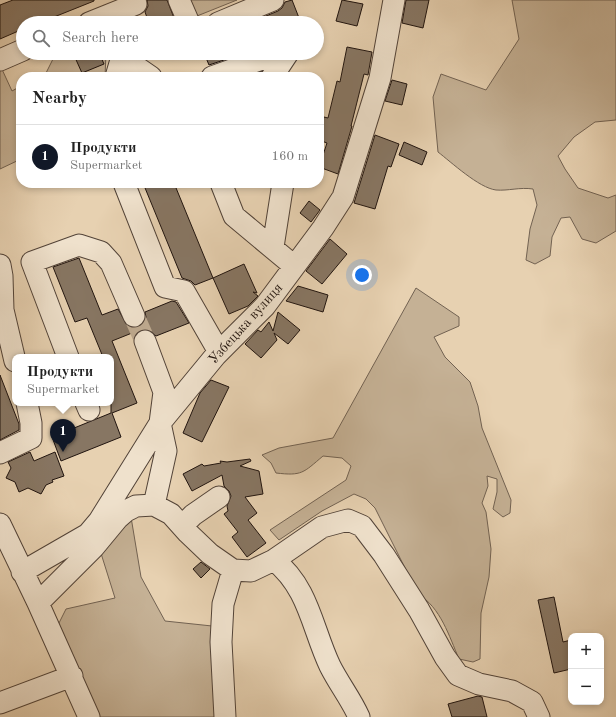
<!DOCTYPE html>
<meta charset="utf-8">
<style>
:root{--surface:#fff;--page:#f6f6f6;--text:#222;--muted:#767676;--line:#e0e0e0;--accent:#111827}
body{margin:0;font-family:"Old Standard TT",serif;background:var(--page);color:var(--text)}
.controls{position:absolute;right:12px;bottom:12px;display:grid;overflow:hidden;border-radius:8px;box-shadow:0 2px 6px #0003}
.controls button{width:36px;height:36px;display:grid;place-items:center;padding:0;border:0;border-bottom:1px solid var(--line);background:var(--surface);color:var(--text);font:20px sans-serif}
.you{position:absolute;left:362px;top:275px;width:14px;height:14px;margin:-10px;border:3px solid #fff;border-radius:50%;background:#1a73e8;box-shadow:0 0 0 6px #1a73e833}
.badge{display:grid;place-items:center;width:26px;height:26px;border-radius:50%;background:var(--accent);color:#fff;font-size:13px;font-weight:700}
.pin{position:absolute;translate:-50% -33px;filter:drop-shadow(0 1px 2px #0008)}
.pin::after{content:'';position:absolute;top:21px;width:14px;height:12px;background:inherit;clip-path:polygon(0 0,100% 0,50% 100%)}
.popup{position:absolute;left:12px;top:354px;width:102px;height:52px;box-sizing:border-box;display:grid;place-content:center;border-radius:8px;background:var(--surface);filter:drop-shadow(0 1px 3px #0005);font-size:13px;white-space:nowrap;color:var(--muted)}
.popup b{font-size:15px;color:var(--text)}
.popup::after{content:'';position:absolute;left:50%;top:100%;margin-left:-8px;border:8px solid transparent;border-top-color:var(--surface)}
.list{margin:0;padding:0;list-style:none}
h2{display:flex;justify-content:space-between;align-items:center;height:52px;margin:0;padding:0 16px;font-size:17px}
h2 small{font-size:13px;font-weight:400;color:var(--muted)}
.list li{display:grid;grid-template-columns:26px 1fr auto;gap:12px;align-items:center;box-sizing:border-box;height:64px;padding:0 16px;border-top:1px solid var(--line)}
.list b{display:block;font-size:15px;white-space:nowrap}
.list p{margin:0;font-size:13px;white-space:nowrap;color:var(--muted)}
.list em{font-size:13px;font-style:normal;color:var(--muted)}
.icon{flex:none;width:22px;height:22px;fill:none;stroke:currentColor;stroke-width:2;stroke-linecap:round;stroke-linejoin:round}
.map{position:relative;flex:none;width:616px;height:717px;overflow:hidden}
.search{position:absolute;background:var(--surface);box-shadow:0 2px 6px #0003;left:16px;top:16px;width:308px;height:44px;display:flex;align-items:center;gap:10px;box-sizing:border-box;padding:0 14px;border-radius:22px;color:var(--muted);font-size:15px}
.panel{position:absolute;background:var(--surface);box-shadow:0 2px 6px #0003;left:16px;top:72px;width:308px;height:116px;border-radius:16px}
.map>svg:first-child{display:block}
.green{fill:#c5b195;stroke:#726252}
.building{fill:#877663;stroke:#20140f}
.lines{fill:none;stroke-linecap:round;stroke-linejoin:round}
.minor-tunnel{stroke:#bfab91;stroke-width:21;stroke-dasharray:21 10;stroke-linecap:butt}
.minor-casing{stroke:#524338;stroke-width:23}
.minor{stroke:#efe1cc;stroke-width:21}
.labels{text-anchor:middle;stroke-width:3;stroke-linejoin:round;paint-order:stroke}
.street-label{font-size:14px;fill:#20140f;stroke:#efe1cc}
</style>
<div class="map">
<svg width="616" height="717" viewBox="0 0 616 717">
<rect width="100%" height="100%" fill="#e7d1b1"/>
<filter id="stains"><feTurbulence type="fractalNoise" baseFrequency=".005" numOctaves="4"/><feColorMatrix values="0 0 0 0 .2 0 0 0 0 .09 0 0 0 0 .02 0 0 0 .5 -.17"/></filter>
<radialGradient id="worn" r=".72"><stop offset=".6" stop-color="#630" stop-opacity="0"/><stop offset="1" stop-color="#630" stop-opacity=".3"/></radialGradient>
<!-- green -->
<path class="green" d="M185 0H237L192 18Z
M512 0H616V120L595 122 574 137 558 156 565 169 578 188 608 198 616 195V231L596 243 582 239 570 217 561 218 552 237 550 256 535 264 526 260 530 229 537 205 533 189C520 187 508 191 496 190 479 188 451 162 438 152L433 97 441 74 486 90 519 39Z
M56 53H106L105 77H39L46 73Z
M0 65 12 91 21 86V159L0 169Z
M416 288 459 317V326L434 337 445 357 470 382 478 406 482 428 511 500 510 513 503 517 493 509 497 492V479L487 476 488 486 482 503 486 512 491 549 489 577 481 613 480 659 473 662 459 659C449 636 441 608 418 594L375 508 366 499 354 494 322 511 279 540 270 530 346 480 351 466 342 458 323 456C303 473 302 476 276 473L271 463 262 455 279 448 333 438Z
M131 517 141 577 165 621 212 626 225 717H97L56 629 66 609 115 598 99 547Z"/>
<!-- building -->
<path class="building" d="M13 0H94V1L39 23H23V29L0 39V5Z
M147 0H167L176 23H149L145 12 148 6Z
M292 0 301 23H249L278 11 282 8 285 2Z
M342 0 363 4 357 26 336 21Z
M406 0H429L423 28 402 23Z
M347 47 372 52 368 75 364 74 351 126H352L338 174 319 167 327 143 319 140V134L324 117 328 118 337 81 340 82Z
M73 53H99L104 64 82 73Z
M204 53H241L242 54 209 65Z
M392 80 407 84 402 105 385 101Z
M375 135 399 144 391 167 388 166 375 209 354 203Z
M404 142 427 152 422 165 399 155Z
M143 183H174L213 278 195 285 191 281 182 278Z
M309 201 320 210 311 222 300 213Z
M330 239 347 254 322 284 306 271Z
M79 258 102 315 118 309 127 325 132 328 138 327 144 323 146 317 145 312 172 301 176 302 189 323 156 336 147 329 141 330 134 337 132 333 112 341 137 403 112 413 121 437 61 461 52 437 111 413V357H103L87 318 75 322 53 267Z
M244 264 257 293 253 292 258 296 248 306 229 314 213 278Z
M298 286 328 295 323 312 286 301Z
M278 312 300 330 288 344 274 333 277 340 261 358 245 344 258 330 261 332 269 322 273 331Z
M0 375 19 424V430L0 440Z
M211 380 229 387 202 442 183 433 200 393Z
M30 452 34 461 55 452 64 476 52 480 53 482 46 485 41 494 28 488 19 492 15 482 6 478 11 468 8 462Z
M250 459 251 461 240 466 259 471 263 494 245 497 257 513 248 520 266 543 247 557 232 537 238 532 224 514 228 511 227 506 231 496 229 491 224 486 222 475 192 491 183 474 202 464 204 466 221 463 220 461 227 462Z
M201 562 210 569 201 578 193 569Z
M554 597 563 642 571 640V669L554 673 538 600Z
M478 696 482 697 487 717H452L448 704Z"/>
<g class="lines">
<!-- minor-tunnel -->
<path class="minor-tunnel" d="M134 316 145 341"/>
<!-- minor casing -->
<g class="minor-casing">
<path id="minor" d="M179 0 189 23
M89 23 136 4
M218 23 273 0
M122 57 151 77
M0 60 23 50
M116 77 123 53
M212 77 279 53
M272 77 288 53
M124 183 165 287 184 291 219 352
M221 183 234 216 294 266
M273 247 283 183
M0 265 2 276 3 310 15 361
M145 341 164 392 160 423 166 451 154 505
M68 357 32 262 79 245 101 252 111 263 134 316
M86 403 89 410
M0 453 31 438V423L27 403
M186 522 193 515 219 497
M0 524 38 603 89 717
M274 560C309 588 312 628 330 666 339 684 351 699 359 717
M22 572 88 534 99 521 160 423 216 355 265 306 323 228 343 197 380 78 394 0
M38 603 94 547 118 518 126 511 136 506 154 505 171 514 188 533 210 554 233 570 251 571 274 560 322 527 348 520 362 526 384 555 419 610 445 657 458 675 479 684 512 691 532 702 539 717
M0 703 72 676
M225 717 221 642 223 604 233 570"/>
</g>
<!-- minor -->
<use href="#minor" class="minor"/>
</g>
<g class="labels">
<!-- street labels -->
<g class="street-label">
<text transform="translate(245 323) rotate(-48)" y="5">Узбецька вулиця</text>
</g>
</g>
<rect width="100%" height="100%" filter="url(#stains)"/>
<rect width="100%" height="100%" fill="url(#worn)"/>
</svg>
<div class="controls">
<button>+</button>
<button>−</button>
</div>
<div class="you"></div>
<div class="pin badge" style="left:63px;top:452px">1</div>
<div class="popup"><b>Продукти</b>Supermarket</div>
<div class="search"><svg class="icon" aria-label="search" viewBox="0 0 24 24"><circle cx="10" cy="10" r="6"/><path d="M15 15l6 6"/></svg>Search here</div>
<section class="panel">
<h2>Nearby<small></small></h2>
<ul class="list">
<li><span class="badge">1</span><div><b>Продукти</b><p>Supermarket</p></div><em>160 m</em></li>
</ul>
</section>
</div>
